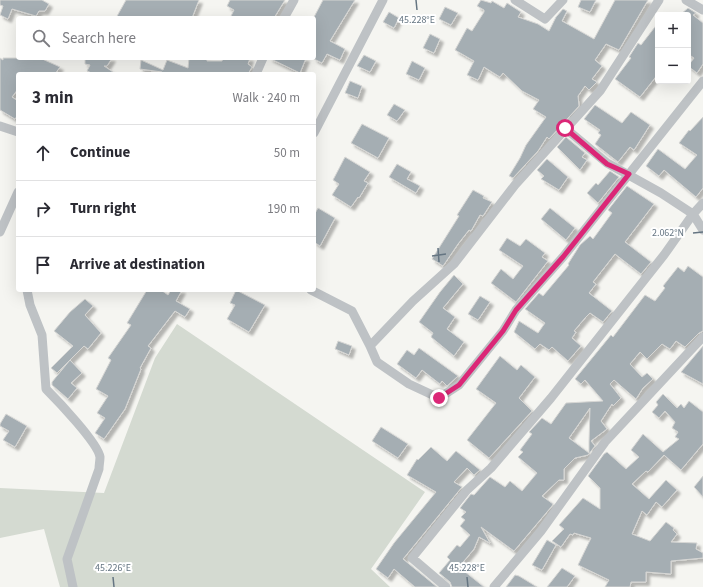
<!DOCTYPE html>
<meta charset="utf-8">
<style>
:root{--surface:#fff;--page:#f2f2f3;--text:#2b2b33;--muted:#7c7c81;--line:#e1e1e2}
body{margin:0;font-family:"Source Sans 3",sans-serif;background:var(--page);color:var(--text)}
.controls{position:absolute;right:12px;top:12px;display:grid;overflow:hidden;border-radius:4px;box-shadow:0 4px 16px #0002}
.controls button{width:36px;height:36px;display:grid;place-items:center;padding:0;border:0;border-bottom:1px solid var(--line);background:var(--surface);color:var(--text);font:20px sans-serif}
.stop{position:absolute;width:12px;height:12px;margin:-9px;border:3px solid #db2777;border-radius:50%;background:#fff}
.stop.end{background:#db2777;border-color:#fff;box-shadow:0 1px 4px #0008}
.list{margin:0;padding:0;list-style:none}
h2{display:flex;justify-content:space-between;align-items:center;height:52px;margin:0;padding:0 16px;font-size:17px}
h2 small{font-size:13px;font-weight:400;color:var(--muted)}
.list li{display:grid;grid-template-columns:26px 1fr auto;gap:12px;align-items:center;box-sizing:border-box;height:56px;padding:0 16px;border-top:1px solid var(--line)}
.list b{display:block;font-size:15px;white-space:nowrap}
.list em{font-size:13px;font-style:normal;color:var(--muted)}
.icon{flex:none;width:22px;height:22px;fill:none;stroke:currentColor;stroke-width:2;stroke-linecap:round;stroke-linejoin:round}
.map{position:relative;flex:none;width:703px;height:587px;overflow:hidden}
.search{position:absolute;background:var(--surface);box-shadow:0 4px 16px #0002;left:16px;top:16px;width:300px;height:44px;display:flex;align-items:center;gap:10px;box-sizing:border-box;padding:0 14px;border-radius:4px;color:var(--muted);font-size:15px}
.panel{position:absolute;background:var(--surface);box-shadow:0 4px 16px #0002;left:16px;top:72px;width:300px;height:220px;border-radius:4px}
.map>svg:first-child{display:block}
.green{fill:#d4dad1}
.building{fill:#a5aeb3;stroke:#d6d6d4;fill-rule:evenodd;filter:url(#shadow)}
.lines{fill:none;stroke-linecap:round;stroke-linejoin:round}
.street{stroke:#bec2c5;stroke-width:9}
.route{stroke:#db2777;stroke-width:5}
.ticks{fill:none;stroke:#657582;stroke-width:1.5}
.ticks-label{font-size:10px;text-anchor:middle;fill:#657582;stroke:#fff;stroke-width:4;stroke-linejoin:round;paint-order:stroke}
</style>
<div class="map">
<svg width="703" height="587" viewBox="0 0 703 587">
<defs>
<filter id="shadow"><feDropShadow dx="3.5" dy="3.5" stdDeviation="1" flood-color="#0004"/></filter>
</defs>
<rect width="100%" height="100%" fill="#f5f5f1"/>
<!-- green -->
<path class="green" d="M177 324 425 492 371 569 390 587H60L44 529 0 538V488L104 493 155 358Z"/>
<!-- building -->
<path class="building" d="M0 0H42L49 4 45 11H39L36 16 12 9 8 19 0 15 3 6 0 5Z
M126 0H199L192 18H116Z
M230 0H285L274 18H230L234 10 227 6Z
M323 0H355L330 41 345 49 340 60 327 54 322 63 314 59V17Z
M481 0 491 3 492 1 504 8 507 3 521 12 518 17 538 24 549 31 556 17 563 9 567 11 562 21 594 39 615 0H648L619 50 606 44 595 60 602 66 592 79 597 82 589 90 585 86 578 96 579 106 549 139 547 137 538 151 513 178 509 176 520 158 526 145 546 117 533 109 539 100 522 91 503 73 500 77 484 67 478 80 467 75 474 61 455 50 467 28 472 31 484 12V10L477 6Z
M581 0H596L590 12 578 7Z
M445 7 458 13 451 25 439 19Z
M688 8 696 13 693 15 703 23V64L697 73 688 66 694 58 688 54V15H680Z
M389 12 399 18 394 28 383 22Z
M658 23V74L640 97 615 79 631 58 629 57 638 43 641 45Z
M430 34 440 39 434 53 423 48Z
M364 55 376 61 370 72 357 66Z
M0 58 3 60V58H40L60 67 55 74H18V89L12 97 18 101V115L15 119 0 110Z
M85 58H112L107 66H104L116 74H94L87 71 90 65 85 64Z
M189 58H207V61H222L223 58H250L248 64 252 67 248 74H162V72L140 69 141 60 163 70 167 60 188 68Z
M269 58H306L300 73Z
M412 61 425 68 419 80 406 74Z
M350 81 362 86 358 98 345 93Z
M394 104 405 110 397 121 387 115Z
M595 105 622 123 631 112 650 125 634 150 630 147 618 162 595 144 601 135 598 133 600 130 584 119Z
M703 117V188L696 197 664 170 659 176 646 166 658 149 685 169 697 155 679 143 689 130 690 131Z
M362 124 389 138 378 158 351 143Z
M566 137 585 153 582 157 587 160 580 170 557 147Z
M345 157 370 172 364 181 368 183 359 198 358 197 351 207 332 195 339 184 333 180Z
M547 159 568 177 559 190 541 179 544 176 537 170Z
M397 164 411 172 407 179 420 186 416 193 389 177Z
M610 171 619 177 598 203 587 193 596 183 598 185Z
M627 186 654 204 625 242 651 262 641 274 615 254 593 282 596 284 589 293 612 311 603 322 590 313 585 318 574 331 576 332 572 338 581 346 568 361 552 347 549 350 540 344 535 349 514 332 519 321 538 333 545 323 525 309 539 293 543 296 569 265 568 264 580 245 590 236 593 239 612 213 608 210Z
M473 190 484 196 483 198 492 202 483 216 480 215 471 231 469 230 458 244 443 266 432 259 459 216 457 215Z
M318 208 335 218 320 246 314 242V215Z
M550 208 575 228 566 240 541 219Z
M507 238 520 246 526 239 545 253 542 257 548 261 516 302 491 283 501 269 513 279 523 266 499 250Z
M688 266 703 277V331L699 333 685 347 676 341 670 349 662 344 647 359 640 352 630 364 642 377 647 373 653 379 643 388 636 399 614 380 610 384 621 398 613 406 612 404 601 421 607 429 591 441 595 446 588 455 575 458 564 469V480H559L542 496 553 504 552 506 514 551 481 527 490 543 479 537 474 549 459 567 484 587H452L450 582 439 573 450 560 447 557 457 545 460 547 470 535 460 526 465 520 461 517 466 512 460 508 471 494 474 495 490 477 505 487 510 481 522 491 537 473 518 457 523 452 520 450 532 434 529 432 542 418 551 424 566 403 603 401 585 380 581 384 575 379 611 335 613 337 645 295 655 301 665 288 663 286 678 267 684 272ZM590 408 589 442V453L569 438Z
M454 275 463 284 443 308 455 317 447 329 464 342 454 356 431 337 433 333 419 322 440 292Z
M147 290H161L168 295 171 290H182L176 301 190 309 185 317 175 311 148 346 151 348 140 368 141 369 125 409 104 439 95 433 105 418 97 413 108 396 96 389 111 360 108 358 131 325 127 323Z
M236 290 265 305 249 332 227 319 235 305 230 303Z
M480 296 490 302 478 320 468 314Z
M85 299 93 306 85 315 101 333 88 349 84 346 57 373 51 368 73 346 54 331 70 312Z
M338 341 352 346 349 355 335 349Z
M703 346V384L681 372Z
M419 348 458 376 447 386 442 381 440 384 422 370 416 378 397 364 407 350 414 355Z
M500 356 517 370 521 365 535 377 519 398 532 411 489 458 467 440 496 403 476 389Z
M70 360 82 373 71 383 77 388 68 399 52 385V382Z
M663 394 677 408 681 404 684 408 689 401 703 412V444L681 470 664 455 648 472 646 471 632 484 649 499 666 480 677 490 662 507 656 502 647 515 642 511 632 534 650 541 666 522 674 528 673 530 677 534 671 542 697 543 696 549 703 553V558L671 561V574L646 572V582H631L630 587H605L609 580 578 565 591 538 574 533 573 535 570 534 561 547 552 541 564 529 559 525 583 498 600 509V488L588 476 604 454 607 452 626 469 639 457 631 450 643 434 663 452 679 439 675 437 678 432 672 428 675 422 665 411 659 418 652 412 658 405 656 402Z
M6 414 27 426 15 447 3 440 9 431 0 426V424Z
M381 427 408 444 398 458 372 441Z
M431 447 447 461 456 451 480 470 474 475 467 468 454 482 462 487 403 559 437 587H415L394 569 388 578 376 569 394 543 436 492 407 475 417 459 418 460Z
M703 476V497L694 487Z
M547 540 556 545 542 570 532 565Z
M562 568 575 576 567 587H547Z
M515 575 519 576 537 587H506Z"/>
<g class="lines">
<!-- street -->
<path class="street" d="M515 0 545 19 563 0
M659 0 600 91 515 185 454 264 413 301 370 346 377 362 409 384 439 398 459 385 503 331 516 310 563 257 703 81
M686 0 703 10
M284 18 294 0
M256 74 263 58
M0 126 18 132
M565 128 607 163 661 193 693 214 703 230
M314 133 383 0
M0 232 18 192
M27 290 30 305 42 335 46 389C57 400 98 443 100 457 100 461 99 465 99 469L67 559 73 587
M311 290 352 311 370 346
M446 587 412 558 467 490 491 468 551 398 664 255 693 214 703 203
M494 587 541 531 605 442 703 337"/>
</g>
<g class="lines">
<!-- route -->
<path class="route" d="M439 398 459 385 503 331 516 310 563 257 629 174 607 164 565 128"/>
</g>
<!-- ticks -->
<path class="ticks" d="M416 0 417 10M693 233 703 232M438 248 439 262M432 256 446 254M113 577 114 587M467 577 468 587"/>
<g class="ticks-label">
<text x="417" y="23">45.228°E</text>
<text x="668" y="236">2.062°N</text>
<text x="113" y="571">45.226°E</text>
<text x="467" y="571">45.228°E</text>
</g>
</svg>
<div class="controls">
<button>+</button>
<button>−</button>
</div>
<div class="stop" style="left:565px;top:128px"></div>
<div class="stop end" style="left:439px;top:398px"></div>
<div class="search"><svg class="icon" aria-label="search" viewBox="0 0 24 24"><circle cx="10" cy="10" r="6"/><path d="M15 15l6 6"/></svg>Search here</div>
<section class="panel">
<h2>3 min<small>Walk · 240 m</small></h2>
<ul class="list">
<li><svg class="icon" aria-label="ahead" viewBox="0 0 24 24"><path d="M12 20V5M6 11l6-6 6 6"/></svg><div><b>Continue</b></div><em>50 m</em></li>
<li><svg class="icon" aria-label="right" viewBox="0 0 24 24"><path d="M7 20v-9h11M14 6l5 5-5 5"/></svg><div><b>Turn right</b></div><em>190 m</em></li>
<li><svg class="icon" aria-label="arrive" viewBox="0 0 24 24"><path d="M6 21V4h12l-3 4 3 4H6"/></svg><div><b>Arrive at destination</b></div></li>
</ul>
</section>
</div>
